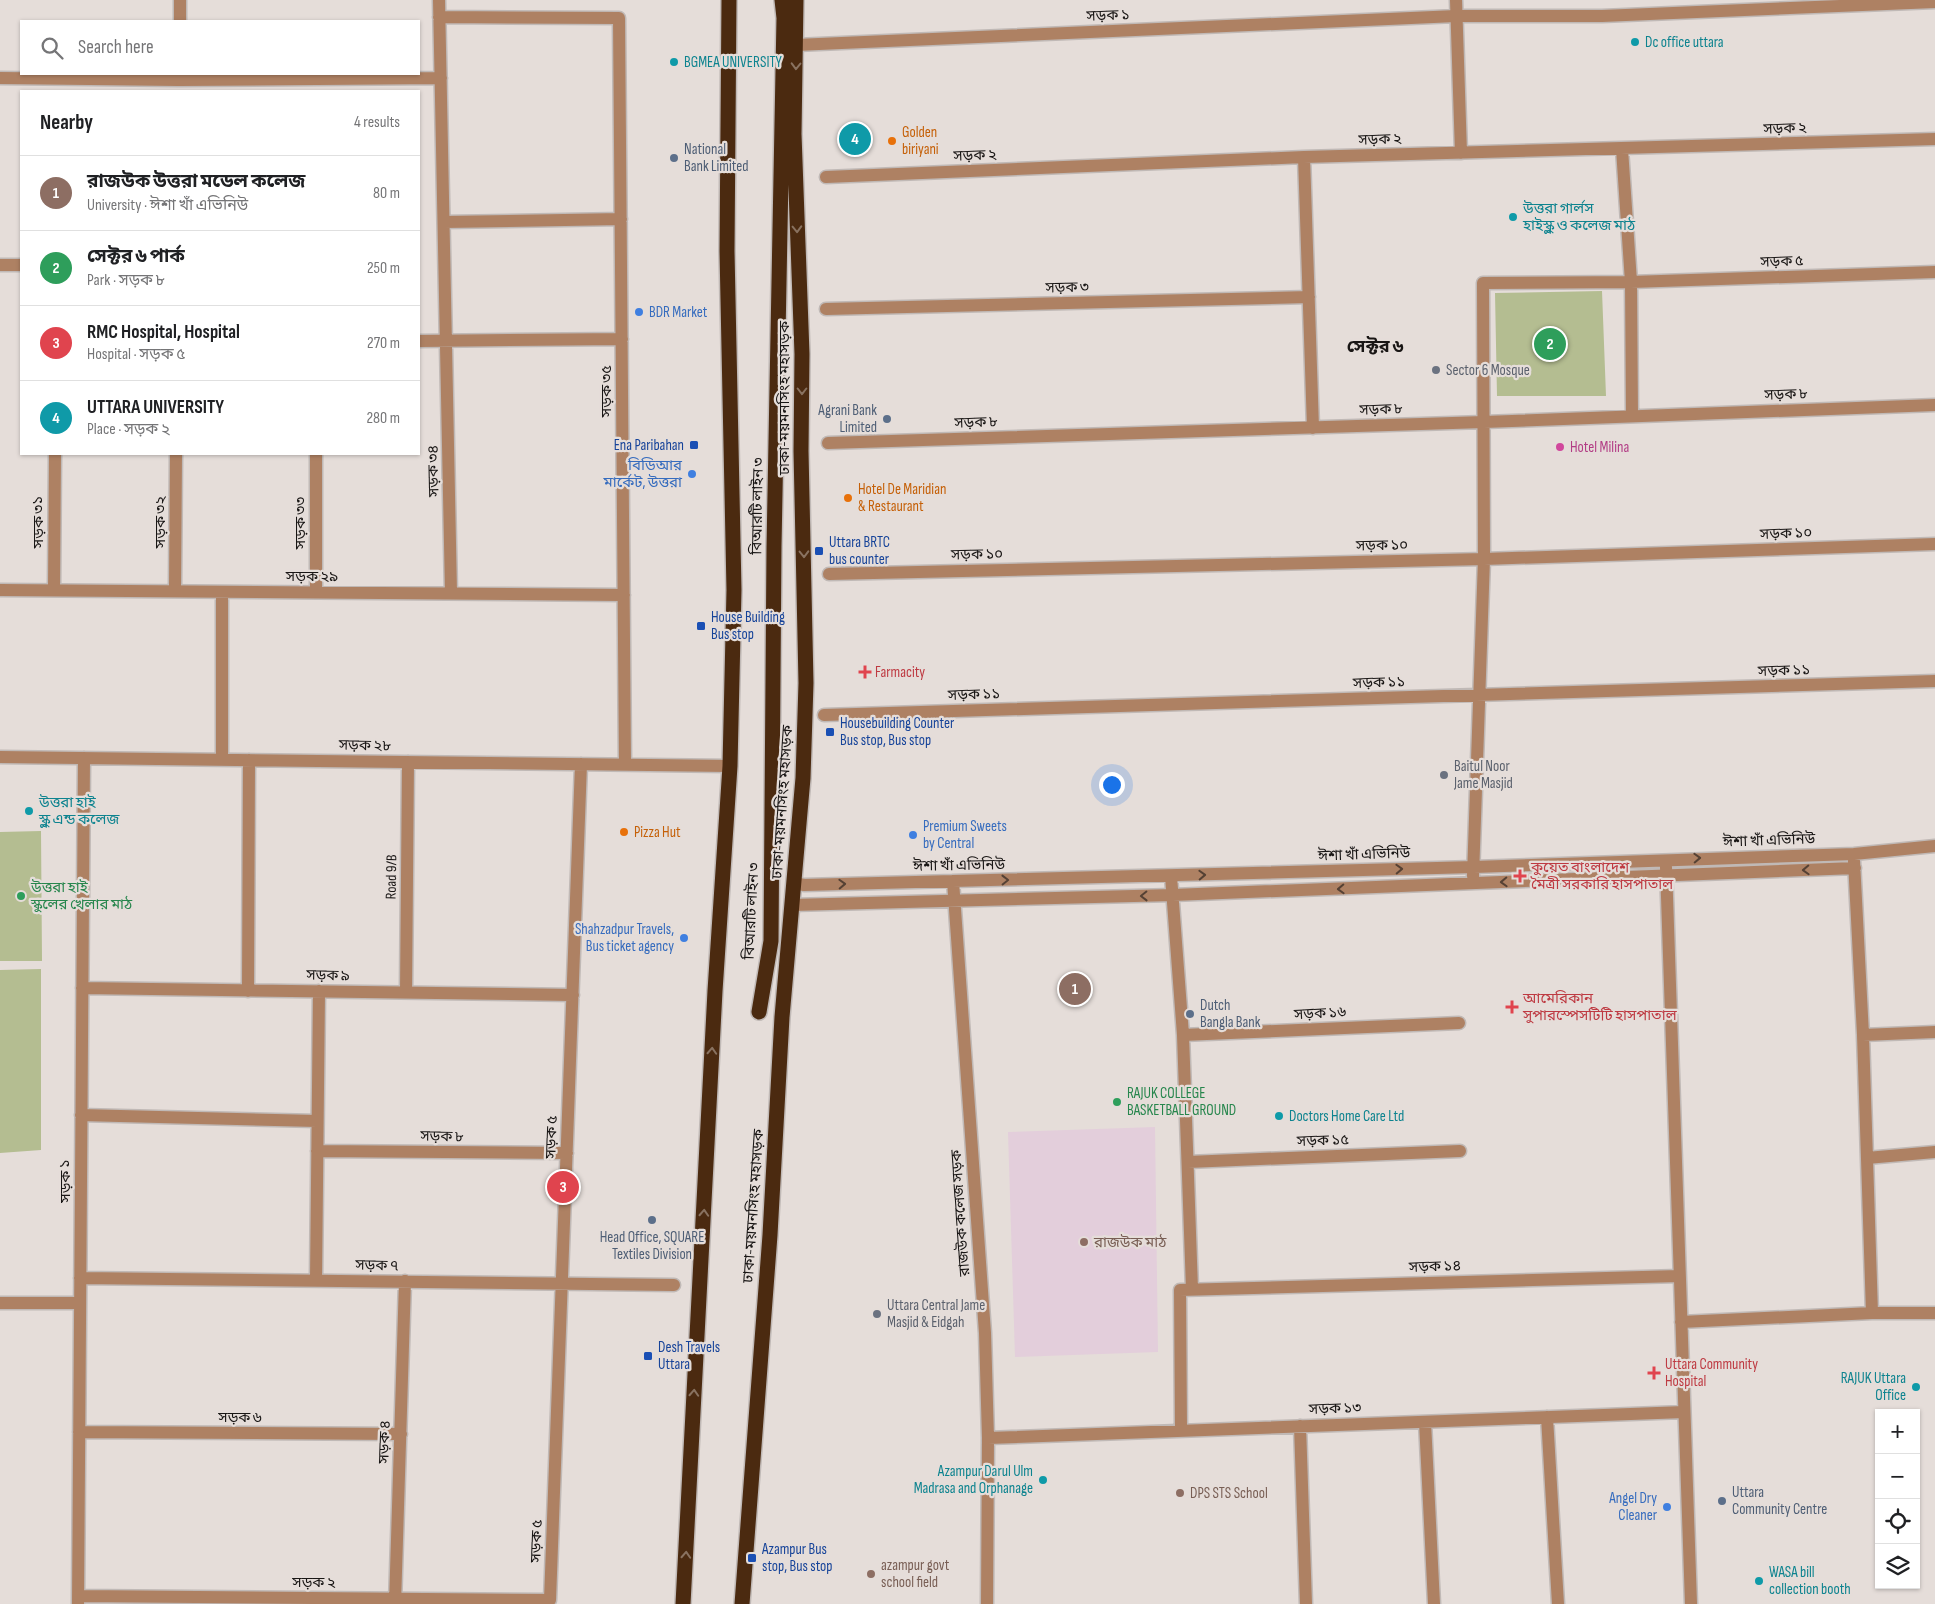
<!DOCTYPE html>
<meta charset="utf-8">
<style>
:root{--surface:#fff;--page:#f6f6f6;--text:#202124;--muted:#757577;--line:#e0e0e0;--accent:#9742b0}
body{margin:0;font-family:"Sofia Sans Condensed","Noto Sans Bengali",sans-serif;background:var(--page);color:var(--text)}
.controls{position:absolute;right:15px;bottom:15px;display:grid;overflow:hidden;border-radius:0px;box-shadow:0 1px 4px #0004}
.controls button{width:45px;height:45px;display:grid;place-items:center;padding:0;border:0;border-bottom:1px solid var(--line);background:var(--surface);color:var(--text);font:25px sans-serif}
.you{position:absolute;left:1111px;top:784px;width:18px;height:18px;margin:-12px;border:4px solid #fff;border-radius:50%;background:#1a73e8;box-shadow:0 0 0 8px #1a73e833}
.badge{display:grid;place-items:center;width:32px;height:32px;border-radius:50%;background:var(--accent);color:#fff;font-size:16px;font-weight:700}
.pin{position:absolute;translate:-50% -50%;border:2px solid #fff;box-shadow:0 1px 5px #0006}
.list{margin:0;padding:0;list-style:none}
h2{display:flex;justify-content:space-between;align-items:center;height:65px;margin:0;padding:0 20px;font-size:21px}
h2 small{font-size:16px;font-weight:400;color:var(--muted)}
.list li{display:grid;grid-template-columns:32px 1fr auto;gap:15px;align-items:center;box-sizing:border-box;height:75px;padding:0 20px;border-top:1px solid var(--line)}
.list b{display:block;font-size:19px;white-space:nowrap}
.list p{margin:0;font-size:16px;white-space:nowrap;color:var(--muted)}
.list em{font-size:16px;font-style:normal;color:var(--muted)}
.icon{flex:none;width:28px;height:28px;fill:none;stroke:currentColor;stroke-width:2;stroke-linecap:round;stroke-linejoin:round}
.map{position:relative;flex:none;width:1935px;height:1604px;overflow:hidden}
.search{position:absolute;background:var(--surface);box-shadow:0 1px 4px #0004;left:20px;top:20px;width:400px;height:55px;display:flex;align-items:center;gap:12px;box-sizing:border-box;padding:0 18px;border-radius:0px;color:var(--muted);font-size:19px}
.panel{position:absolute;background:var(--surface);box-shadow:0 1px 4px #0004;left:20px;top:90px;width:400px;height:365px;border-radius:0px}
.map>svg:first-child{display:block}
.education{fill:#e3cedb}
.green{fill:#b4bd91}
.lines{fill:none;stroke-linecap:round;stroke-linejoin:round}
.street-casing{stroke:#c0b9b6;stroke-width:15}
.highway-casing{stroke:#c0b9b6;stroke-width:18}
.street{stroke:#ae8163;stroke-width:12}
.highway{stroke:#4b2a10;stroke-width:15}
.oneway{stroke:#897260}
.oneway2{stroke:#554134}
.culture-dot{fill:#0f9aa8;stroke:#e5ddd9;stroke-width:2}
.food-dot{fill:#e8710a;stroke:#e5ddd9;stroke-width:2}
.service-dot{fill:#5c6f8a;stroke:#e5ddd9;stroke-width:2}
.shop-dot{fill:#3f7fe0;stroke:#e5ddd9;stroke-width:2}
.worship-dot{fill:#6b7280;stroke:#e5ddd9;stroke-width:2}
.transit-dot{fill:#1a4fb4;stroke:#e5ddd9;stroke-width:2}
.hotel-dot{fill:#d1479c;stroke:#e5ddd9;stroke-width:2}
.health-dot{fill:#e0444e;stroke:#e5ddd9;stroke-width:2}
.leisure-dot{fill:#2e9e5b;stroke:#e5ddd9;stroke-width:2}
.education-dot{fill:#8d6e63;stroke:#e5ddd9;stroke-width:2}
.labels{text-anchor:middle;stroke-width:4.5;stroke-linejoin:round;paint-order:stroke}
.street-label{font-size:15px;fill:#191615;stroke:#e5ddd9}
.culture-label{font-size:15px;fill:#0d838f;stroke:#e5ddd9;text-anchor:start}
.food-label{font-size:15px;fill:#c56008;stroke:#e5ddd9;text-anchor:start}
.service-label{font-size:15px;fill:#4e5e75;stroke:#e5ddd9;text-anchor:start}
.shop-label{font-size:15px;fill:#366cbe;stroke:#e5ddd9;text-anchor:end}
.worship-label{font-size:15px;fill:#5b616d;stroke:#e5ddd9;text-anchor:start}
.transit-label{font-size:15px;fill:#164399;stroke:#e5ddd9;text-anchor:start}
.hotel-label{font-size:15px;fill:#b23c85;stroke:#e5ddd9;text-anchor:start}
.health-label{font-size:15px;fill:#be3a42;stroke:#e5ddd9;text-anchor:start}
.leisure-label{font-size:15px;fill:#27864d;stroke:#e5ddd9;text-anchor:start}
.education-label{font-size:15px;fill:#785e54;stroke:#e5ddd9;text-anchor:start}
.quarter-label{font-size:18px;font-weight:bold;fill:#191615;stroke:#e5ddd9}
</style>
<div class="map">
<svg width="1935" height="1604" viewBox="0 0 1935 1604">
<rect width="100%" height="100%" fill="#e5ddd9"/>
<!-- education -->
<path class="education" d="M1155 1127 1158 1352 1015 1357 1008 1132Z"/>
<!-- green -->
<path class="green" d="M1602 291 1606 396H1497L1495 293Z
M41 831 42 961H0V832Z
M41 969V1150L0 1153V970Z"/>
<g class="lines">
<!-- street casing -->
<g class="street-casing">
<path id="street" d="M439 0 451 593
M1456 0 1461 153
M439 17 619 18 625 765
M180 21V0
M796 45 1456 16H1602L1935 2
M0 78 179 80 441 78
M1622 149 1631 282 1632 415
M1304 157 1313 428
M826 177 1304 157 1935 139
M444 222 621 219
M0 265H21
M826 309 1309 297
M419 341 622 339
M828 443 1484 422 1935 405
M316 454V592
M829 574 1484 559 1935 544
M0 590 624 595
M54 590 55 454
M175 590 176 454
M222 592V760
M824 715 1935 681
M0 757 730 766
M1854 861 1863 1035 1872 1313
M1666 867 1691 1604
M1171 876 1183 1035 1192 1289
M1473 876 1484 559 1483 283 1631 282 1935 272
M953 881 985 1333 988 1438 987 1604
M794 883 804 885 1474 867 1854 854 1935 846
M792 905 1173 895 1855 868
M82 988 573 995
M248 991 249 760
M406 993 408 762
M1183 1035 1459 1023
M1863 1035 1935 1032
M81 1115 317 1121
M317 1151 567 1153
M1867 1158 1935 1152
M1188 1162 1460 1151
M80 1278 674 1285
M316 1280 319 991
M0 1303H80
M1681 1322 1872 1313H1935
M1547 1417 1558 1604
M1425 1422 1434 1604
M1300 1426 1306 1604
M1181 1430 1180 1290 1679 1276
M79 1432 401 1434
M988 1438 1684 1412
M78 1596 550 1600 581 764
M78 1604 84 758
M395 1604 405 1281"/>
</g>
<!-- highway casing -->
<g class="highway-casing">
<path id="highway" d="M759 1012 771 941 774 547 784 18 782 0
M683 1604 715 991 730 766 734 590 727 251 729 0
M742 1604 770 1235 782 1017 803 778 806 683 801 451 802 354 794 134 796 0"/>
</g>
<!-- street -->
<use href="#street" class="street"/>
<!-- highway -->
<use href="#highway" class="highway"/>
</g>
<!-- one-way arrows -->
<defs><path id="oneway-chevron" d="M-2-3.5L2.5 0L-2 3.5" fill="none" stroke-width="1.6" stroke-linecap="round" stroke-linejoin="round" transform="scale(1.25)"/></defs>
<g class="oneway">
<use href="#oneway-chevron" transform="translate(796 66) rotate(91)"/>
<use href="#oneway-chevron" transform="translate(797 229) rotate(88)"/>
<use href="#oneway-chevron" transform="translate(802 391) rotate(90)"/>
<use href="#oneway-chevron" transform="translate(804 554) rotate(89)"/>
<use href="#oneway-chevron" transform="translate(712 1051) rotate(-87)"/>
<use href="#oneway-chevron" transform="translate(704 1213) rotate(-87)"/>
<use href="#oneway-chevron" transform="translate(694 1393) rotate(-87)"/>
<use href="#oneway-chevron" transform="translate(686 1555) rotate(-87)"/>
</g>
<g class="oneway2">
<use href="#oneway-chevron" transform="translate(1697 858) rotate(-2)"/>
<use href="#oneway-chevron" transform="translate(1399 869) rotate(-2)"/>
<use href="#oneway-chevron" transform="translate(1806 870) rotate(178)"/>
<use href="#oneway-chevron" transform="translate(1202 875) rotate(-2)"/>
<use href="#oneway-chevron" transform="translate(1005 880) rotate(-1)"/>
<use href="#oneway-chevron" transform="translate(1504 882) rotate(178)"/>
<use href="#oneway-chevron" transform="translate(842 884) rotate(-2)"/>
<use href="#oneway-chevron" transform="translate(1341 889) rotate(178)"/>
<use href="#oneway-chevron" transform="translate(1144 896) rotate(179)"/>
</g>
<!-- markers -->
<g class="culture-dot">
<circle cx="1635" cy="42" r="5"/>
<circle cx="674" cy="62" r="5"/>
<circle cx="1513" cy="217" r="5"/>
<circle cx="29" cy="811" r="5"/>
<circle cx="1279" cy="1116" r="5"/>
<circle cx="1916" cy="1387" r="5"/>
<circle cx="1043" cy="1480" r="5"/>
<circle cx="1759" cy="1581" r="5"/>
</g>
<g class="food-dot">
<circle cx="892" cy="141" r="5"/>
<circle cx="848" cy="498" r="5"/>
<circle cx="624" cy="832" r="5"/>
</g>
<g class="service-dot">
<circle cx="674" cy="158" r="5"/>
<circle cx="887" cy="419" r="5"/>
<circle cx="1190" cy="1014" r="5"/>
<circle cx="652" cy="1220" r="5"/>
<circle cx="1722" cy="1501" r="5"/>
</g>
<g class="shop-dot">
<circle cx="639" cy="312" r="5"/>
<circle cx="692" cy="474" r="5"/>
<circle cx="913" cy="835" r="5"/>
<circle cx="684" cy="938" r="5"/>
<circle cx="1667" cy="1507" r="5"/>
</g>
<g class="worship-dot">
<circle cx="1436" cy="370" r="5"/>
<circle cx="1444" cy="775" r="5"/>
<circle cx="877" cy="1314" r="5"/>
</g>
<g class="transit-dot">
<rect x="689" y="440" width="10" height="10" rx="2.5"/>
<rect x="814" y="546" width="10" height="10" rx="2.5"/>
<rect x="696" y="621" width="10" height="10" rx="2.5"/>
<rect x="825" y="727" width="10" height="10" rx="2.5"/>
<rect x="643" y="1351" width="10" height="10" rx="2.5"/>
<rect x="747" y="1553" width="10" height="10" rx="2.5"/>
</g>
<circle class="hotel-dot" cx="1560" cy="447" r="5"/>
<g class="health-dot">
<path d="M862.5 664.5h5v5h5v5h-5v5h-5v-5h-5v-5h5z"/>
<path d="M1517.5 868.5h5v5h5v5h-5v5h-5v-5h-5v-5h5z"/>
<path d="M1509.5 999.5h5v5h5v5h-5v5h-5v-5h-5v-5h5z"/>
<path d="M1651.5 1365.5h5v5h5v5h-5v5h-5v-5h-5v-5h5z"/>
</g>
<g class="leisure-dot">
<circle cx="21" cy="896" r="5"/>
<circle cx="1117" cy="1102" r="5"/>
</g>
<g class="education-dot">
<circle cx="1084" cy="1242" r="5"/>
<circle cx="1180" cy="1493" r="5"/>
<circle cx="871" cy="1574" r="5"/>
</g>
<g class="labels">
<!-- street labels -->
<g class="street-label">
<text transform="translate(1108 15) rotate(-2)" y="5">সড়ক ১</text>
<text transform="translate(1785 128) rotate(-2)" y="5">সড়ক ২</text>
<text transform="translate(1380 139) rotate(-2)" y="5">সড়ক ২</text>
<text transform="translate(975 155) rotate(-2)" y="5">সড়ক ২</text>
<text transform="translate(1782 261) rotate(-2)" y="5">সড়ক ৫</text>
<text transform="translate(1067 287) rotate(-1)" y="5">সড়ক ৩</text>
<text transform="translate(606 391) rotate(-90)" y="5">সড়ক ৩৫</text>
<text transform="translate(1786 394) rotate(-2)" y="5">সড়ক ৮</text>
<text transform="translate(784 398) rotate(-90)" y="5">ঢাকা-ময়মনসিংহ মহাসড়ক</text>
<text transform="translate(1381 409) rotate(-2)" y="5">সড়ক ৮</text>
<text transform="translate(976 422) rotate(-2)" y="5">সড়ক ৮</text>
<text transform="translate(433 471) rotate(-91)" y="5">সড়ক ৩৪</text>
<text transform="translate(757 506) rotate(-89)" y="5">বিআরটি লাইন ৩</text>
<text transform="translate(38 522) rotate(-90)" y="5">সড়ক ৩১</text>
<text transform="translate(160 522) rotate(-90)" y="5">সড়ক ৩২</text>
<text transform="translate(300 523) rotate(-90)" y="5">সড়ক ৩৩</text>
<text transform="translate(1786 533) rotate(-2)" y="5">সড়ক ১০</text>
<text transform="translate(1382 545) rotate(-1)" y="5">সড়ক ১০</text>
<text transform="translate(977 554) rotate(-1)" y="5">সড়ক ১০</text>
<text x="312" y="581">সড়ক ২৯</text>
<text transform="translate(1784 670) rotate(-2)" y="5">সড়ক ১১</text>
<text transform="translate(1379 682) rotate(-2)" y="5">সড়ক ১১</text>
<text transform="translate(974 694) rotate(-2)" y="5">সড়ক ১১</text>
<text transform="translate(365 745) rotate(1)" y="5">সড়ক ২৮</text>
<text transform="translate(782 802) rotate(-86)" y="5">ঢাকা-ময়মনসিংহ মহাসড়ক</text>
<text transform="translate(1769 840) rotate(-2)" y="5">ঈশা খাঁ এভিনিউ</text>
<text transform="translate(1364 854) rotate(-2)" y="5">ঈশা খাঁ এভিনিউ</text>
<text transform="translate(959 865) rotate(-1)" y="5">ঈশা খাঁ এভিনিউ</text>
<text transform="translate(391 877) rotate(-89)" y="5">Road 9/B</text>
<text transform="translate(751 911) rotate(-87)" y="5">বিআরটি লাইন ৩</text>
<text transform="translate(328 975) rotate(1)" y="5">সড়ক ৯</text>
<text transform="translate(1320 1013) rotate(-3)" y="5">সড়ক ১৬</text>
<text transform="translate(442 1136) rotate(1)" y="5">সড়ক ৮</text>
<text transform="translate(551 1137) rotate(-88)" y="5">সড়ক ৫</text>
<text transform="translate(1323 1140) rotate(-2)" y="5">সড়ক ১৫</text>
<text transform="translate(65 1181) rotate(-90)" y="5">সড়ক ১</text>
<text transform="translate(753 1206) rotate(-86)" y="5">ঢাকা-ময়মনসিংহ মহাসড়ক</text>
<text transform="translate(960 1213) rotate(-94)" y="5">রাজউক কলেজ সড়ক</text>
<text transform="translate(377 1265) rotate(1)" y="5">সড়ক ৭</text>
<text transform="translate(1435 1266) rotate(-2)" y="5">সড়ক ১৪</text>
<text transform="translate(1335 1408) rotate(-2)" y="5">সড়ক ১৩</text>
<text x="240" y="1422">সড়ক ৬</text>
<text transform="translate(384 1442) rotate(-88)" y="5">সড়ক ৪</text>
<text transform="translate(536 1541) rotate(-88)" y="5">সড়ক ৫</text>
<text x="314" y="1587">সড়ক ২</text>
</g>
<!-- culture labels -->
<g class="culture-label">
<text x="1645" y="47">Dc office uttara</text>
<text x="684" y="67">BGMEA UNIVERSITY</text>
<text x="1523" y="213">উত্তরা গার্লস<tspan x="1523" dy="17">হাইস্কুল ও কলেজ মাঠ</tspan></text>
<text x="39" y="807">উত্তরা হাই<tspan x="39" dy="17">স্কুল এন্ড কলেজ</tspan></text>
<text x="1289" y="1121">Doctors Home Care Ltd</text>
<text x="1906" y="1383" text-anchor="end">RAJUK Uttara<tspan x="1906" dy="17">Office</tspan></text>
<text x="1033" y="1476" text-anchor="end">Azampur Darul Ulm<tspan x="1033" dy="17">Madrasa and Orphanage</tspan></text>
<text x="1769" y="1577">WASA bill<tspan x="1769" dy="17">collection booth</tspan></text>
</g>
<!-- food labels -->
<g class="food-label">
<text x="902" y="137">Golden<tspan x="902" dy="17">biriyani</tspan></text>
<text x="858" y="494">Hotel De Maridian<tspan x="858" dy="17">&amp; Restaurant</tspan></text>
<text x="634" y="837">Pizza Hut</text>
</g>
<!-- service labels -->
<g class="service-label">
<text x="684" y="154">National<tspan x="684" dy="17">Bank Limited</tspan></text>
<text x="877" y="415" text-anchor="end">Agrani Bank<tspan x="877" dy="17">Limited</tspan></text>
<text x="1200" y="1010">Dutch<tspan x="1200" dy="17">Bangla Bank</tspan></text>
<text x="652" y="1242" text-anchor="middle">Head Office, SQUARE<tspan x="652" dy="17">Textiles Division</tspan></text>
<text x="1732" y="1497">Uttara<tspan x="1732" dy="17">Community Centre</tspan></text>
</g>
<!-- shop labels -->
<g class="shop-label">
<text x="649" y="317" text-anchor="start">BDR Market</text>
<text x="682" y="470">বিডিআর<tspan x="682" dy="17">মার্কেট, উত্তরা</tspan></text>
<text x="923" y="831" text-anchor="start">Premium Sweets<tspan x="923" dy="17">by Central</tspan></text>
<text x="674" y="934">Shahzadpur Travels,<tspan x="674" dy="17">Bus ticket agency</tspan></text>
<text x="1657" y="1503">Angel Dry<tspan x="1657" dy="17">Cleaner</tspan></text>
</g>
<!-- worship labels -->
<g class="worship-label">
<text x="1446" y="375">Sector 6 Mosque</text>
<text x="1454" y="771">Baitul Noor<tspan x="1454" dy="17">Jame Masjid</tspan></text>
<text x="887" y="1310">Uttara Central Jame<tspan x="887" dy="17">Masjid &amp; Eidgah</tspan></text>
</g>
<!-- transit labels -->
<g class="transit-label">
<text x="684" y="450" text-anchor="end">Ena Paribahan</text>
<text x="829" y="547">Uttara BRTC<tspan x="829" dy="17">bus counter</tspan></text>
<text x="711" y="622">House Building<tspan x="711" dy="17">Bus stop</tspan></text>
<text x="840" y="728">Housebuilding Counter<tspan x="840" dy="17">Bus stop, Bus stop</tspan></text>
<text x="658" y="1352">Desh Travels<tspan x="658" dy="17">Uttara</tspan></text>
<text x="762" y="1554">Azampur Bus<tspan x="762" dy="17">stop, Bus stop</tspan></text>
</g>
<!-- hotel labels -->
<g class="hotel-label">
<text x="1570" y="452">Hotel Milina</text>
</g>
<!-- health labels -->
<g class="health-label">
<text x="875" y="677">Farmacity</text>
<text x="1531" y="872">কুয়েত বাংলাদেশ<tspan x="1531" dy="17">মৈত্রী সরকারি হাসপাতাল</tspan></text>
<text x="1523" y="1003">আমেরিকান<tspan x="1523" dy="17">সুপারস্পেসটিটি হাসপাতাল</tspan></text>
<text x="1665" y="1369">Uttara Community<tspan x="1665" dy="17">Hospital</tspan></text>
</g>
<!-- leisure labels -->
<g class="leisure-label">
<text x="31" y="892">উত্তরা হাই<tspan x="31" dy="17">স্কুলের খেলার মাঠ</tspan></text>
<text x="1127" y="1098">RAJUK COLLEGE<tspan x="1127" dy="17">BASKETBALL GROUND</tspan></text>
</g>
<!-- education labels -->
<g class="education-label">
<text x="1094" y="1247">রাজউক মাঠ</text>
<text x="1190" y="1498">DPS STS School</text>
<text x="881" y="1570">azampur govt<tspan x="881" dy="17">school field</tspan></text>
</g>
<!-- quarter labels -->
<g class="quarter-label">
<text x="1375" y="352">সেক্টর ৬</text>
</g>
</g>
</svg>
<div class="controls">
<button>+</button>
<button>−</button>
<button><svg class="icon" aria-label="locate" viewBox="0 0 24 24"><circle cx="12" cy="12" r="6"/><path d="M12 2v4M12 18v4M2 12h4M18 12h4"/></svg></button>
<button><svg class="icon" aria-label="layers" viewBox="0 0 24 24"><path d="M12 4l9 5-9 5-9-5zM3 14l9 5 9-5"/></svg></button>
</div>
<div class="you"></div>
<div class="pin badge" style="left:1075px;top:989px;background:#8d6e63">1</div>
<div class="pin badge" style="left:1550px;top:344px;background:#2e9e5b">2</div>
<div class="pin badge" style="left:563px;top:1187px;background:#e0444e">3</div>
<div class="pin badge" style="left:855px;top:139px;background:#0f9aa8">4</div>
<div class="search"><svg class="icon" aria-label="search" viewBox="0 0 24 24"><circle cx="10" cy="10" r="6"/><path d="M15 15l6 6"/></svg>Search here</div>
<section class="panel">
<h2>Nearby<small>4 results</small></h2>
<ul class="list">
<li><span class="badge" style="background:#8d6e63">1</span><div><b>রাজউক উত্তরা মডেল কলেজ</b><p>University · ঈশা খাঁ এভিনিউ</p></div><em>80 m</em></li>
<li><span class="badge" style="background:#2e9e5b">2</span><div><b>সেক্টর ৬ পার্ক</b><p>Park · সড়ক ৮</p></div><em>250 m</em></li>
<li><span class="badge" style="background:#e0444e">3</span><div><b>RMC Hospital, Hospital</b><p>Hospital · সড়ক ৫</p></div><em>270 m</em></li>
<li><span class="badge" style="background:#0f9aa8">4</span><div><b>UTTARA UNIVERSITY</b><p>Place · সড়ক ২</p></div><em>280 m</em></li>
</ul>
</section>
</div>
